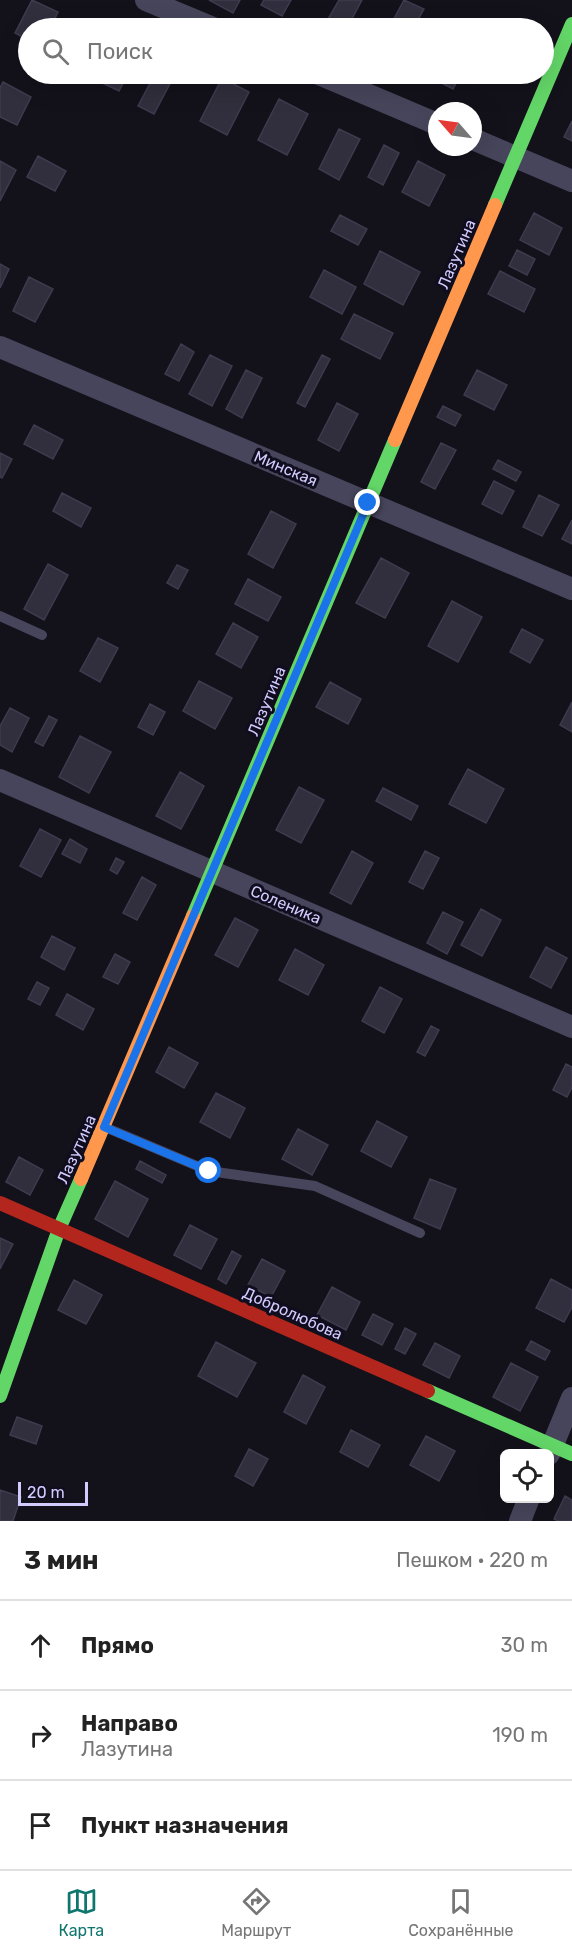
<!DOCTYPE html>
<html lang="ru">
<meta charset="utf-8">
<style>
:root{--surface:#fff;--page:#f2f2f2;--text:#222;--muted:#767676;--line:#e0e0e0;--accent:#0f766e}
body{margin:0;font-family:Rubik,sans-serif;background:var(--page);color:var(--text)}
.controls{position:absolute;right:18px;bottom:18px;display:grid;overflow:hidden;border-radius:9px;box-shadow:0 6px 24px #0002}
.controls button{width:54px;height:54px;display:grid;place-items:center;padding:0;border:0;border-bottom:2px solid var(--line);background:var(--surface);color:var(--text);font:30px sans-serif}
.compass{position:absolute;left:428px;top:102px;width:54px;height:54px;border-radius:50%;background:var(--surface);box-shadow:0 6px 24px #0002;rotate:298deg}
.scale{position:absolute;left:18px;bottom:15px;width:70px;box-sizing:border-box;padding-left:6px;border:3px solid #d2cbfe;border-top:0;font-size:16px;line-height:21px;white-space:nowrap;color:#d2cbfe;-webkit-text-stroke:4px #100d1e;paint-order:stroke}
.stop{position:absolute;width:18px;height:18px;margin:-14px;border:4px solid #1a73e8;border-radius:50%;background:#fff}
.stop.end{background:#1a73e8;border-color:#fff;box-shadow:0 2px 6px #0008}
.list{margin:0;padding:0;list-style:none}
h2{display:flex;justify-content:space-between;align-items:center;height:78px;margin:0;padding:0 24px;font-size:26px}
h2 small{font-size:20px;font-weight:400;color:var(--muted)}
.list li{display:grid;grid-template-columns:39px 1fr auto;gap:18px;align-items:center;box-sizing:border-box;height:90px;padding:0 24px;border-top:2px solid var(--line)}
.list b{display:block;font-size:22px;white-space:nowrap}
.list p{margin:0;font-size:20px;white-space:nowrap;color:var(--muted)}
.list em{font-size:20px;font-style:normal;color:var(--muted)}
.icon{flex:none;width:33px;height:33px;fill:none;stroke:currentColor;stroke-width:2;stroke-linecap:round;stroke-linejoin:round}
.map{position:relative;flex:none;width:572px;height:1521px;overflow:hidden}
.search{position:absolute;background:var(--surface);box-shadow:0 6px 24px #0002;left:18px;right:18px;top:18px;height:66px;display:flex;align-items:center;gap:15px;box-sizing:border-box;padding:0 21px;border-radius:33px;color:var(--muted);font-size:22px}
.sheet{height:348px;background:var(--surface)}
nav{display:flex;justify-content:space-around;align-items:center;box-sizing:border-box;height:84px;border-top:2px solid var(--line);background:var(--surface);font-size:16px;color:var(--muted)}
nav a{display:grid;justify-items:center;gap:3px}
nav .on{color:var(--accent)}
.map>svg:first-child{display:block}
.building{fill:#312e3d;stroke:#3e3b4e;stroke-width:1.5}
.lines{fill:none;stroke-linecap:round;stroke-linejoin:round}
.lane{stroke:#47455b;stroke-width:10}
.street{stroke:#47455b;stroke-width:22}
.fast{stroke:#63d668;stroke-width:14}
.slow{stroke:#ff974d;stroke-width:14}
.jam{stroke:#b3261e;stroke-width:14}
.route{stroke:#1a73e8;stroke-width:8}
.labels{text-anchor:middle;stroke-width:6;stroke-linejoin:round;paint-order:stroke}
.street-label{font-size:16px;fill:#d2cbfe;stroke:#100d1e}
</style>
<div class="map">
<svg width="572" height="1521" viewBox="0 0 572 1521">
<rect width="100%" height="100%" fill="#13111a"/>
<!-- building -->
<path class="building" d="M32 0 58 12 50 28H28V40L15 33Z
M209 0H240L233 13Z
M264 0H291L282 16 261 5Z
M339 0H362L347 28H323Z
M404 0 424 9 413 28H395L390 26Z
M99 74H128L119 91 96 80Z
M155 74H170L174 76 154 114 138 106Z
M435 74H461L453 89 432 78Z
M222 78 249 92 227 135 200 121Z
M3 82 31 97 17 125 0 117V88Z
M279 99 308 114 287 155 258 140Z
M572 121V141L564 137Z
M339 129 360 139 339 180 319 169Z
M384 145 399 153 383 185 368 177Z
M38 156 66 171 55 191 27 177Z
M0 161 16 170 0 201Z
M418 161 445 175 429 206 402 192Z
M534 213 562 228 549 255 520 240Z
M340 215 367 229 358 245 331 231Z
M517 250 535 259 527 275 509 266Z
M380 251 420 272 403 305 364 284Z
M0 264 9 269 0 288Z
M324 270 356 287 342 314 310 297Z
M500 271 535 289 524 312 488 294Z
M29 277 53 289 35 322 13 311Z
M354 314 393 333 380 359 341 339Z
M181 344 194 352 179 381 165 374Z
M210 355 232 366 212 406 189 394Z
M322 355 330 359 305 407 297 403Z
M246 370 262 378 242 418 226 409Z
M477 370 507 385 494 410 464 395Z
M337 403 358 414 339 451 318 440Z
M443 406 461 415 455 426 437 417Z
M34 425 63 440 53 459 24 444Z
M441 443 456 450 435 489 421 482Z
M0 453 12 459 2 478 0 477Z
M498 460 521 472 516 481 493 469Z
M494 481 514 491 502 514 482 504Z
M62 493 91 508 81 527 53 511Z
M539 495 559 505 542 536 523 527Z
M271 511 296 524 273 568 248 554Z
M572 520V544L562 539Z
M381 558 409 573 385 618 356 603Z
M48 564 68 575 44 620 24 609Z
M177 565 188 570 178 589 167 583Z
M248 579 281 597 268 621 235 604Z
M452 601 482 617 458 662 428 646Z
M233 623 258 637 241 668 216 654Z
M522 629 543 640 530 663 510 652Z
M98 638 118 648 100 682 80 671Z
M199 681 232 698 215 729 183 711Z
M330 682 361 699 348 724 316 707Z
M572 702V732L560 725Z
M150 704 165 712 153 735 138 727Z
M10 708 29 718 12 752 0 745V726Z
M49 716 57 720 43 746 35 742Z
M80 736 111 752 89 793 59 777Z
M468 769 504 789 486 823 449 804Z
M180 772 204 786 181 829 156 816Z
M299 787 324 800 301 843 276 830Z
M383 788 418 806 411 820 376 801Z
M40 829 61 840 41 877 20 866Z
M70 839 87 849 80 863 62 854Z
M352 851 373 863 351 904 330 893Z
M425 851 439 858 423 889 409 882Z
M116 858 124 862 117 874 110 870Z
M142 877 156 885 137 920 123 913Z
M481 909 501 920 482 956 461 945Z
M443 912 463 922 447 954 427 943Z
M235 918 258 930 238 967 215 955Z
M52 936 75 948 64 970 41 957Z
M546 947 567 958 551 988 530 977Z
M295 949 324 965 308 995 279 980Z
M115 954 130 962 118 984 103 977Z
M37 982 49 988 40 1005 28 999Z
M380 987 402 999 384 1033 362 1021Z
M67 994 94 1009 83 1030 56 1015Z
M431 1026 439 1030 425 1056 417 1052Z
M169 1047 198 1063 184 1088 156 1072Z
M566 1064 572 1067V1087L567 1097 553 1090Z
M216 1093 245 1108 230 1138 200 1122Z
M377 1121 407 1137 391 1167 361 1151Z
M298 1129 328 1145 312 1175 282 1159Z
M19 1157 43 1170 30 1195 6 1182Z
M140 1161 166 1175 162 1183 136 1169Z
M430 1179 456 1189 440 1229 414 1218Z
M115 1181 148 1199 128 1237 95 1219Z
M190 1225 217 1239 201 1269 174 1255Z
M0 1238 13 1244 0 1269Z
M232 1251 241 1256 226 1284 218 1279Z
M262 1259 285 1271 271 1297 248 1285Z
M551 1279 572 1290V1307L564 1322 536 1308Z
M74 1280 102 1295 86 1324 58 1310Z
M332 1287 360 1302 346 1330 317 1315Z
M373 1314 393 1324 382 1345 362 1335Z
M405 1328 416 1334 405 1354 395 1349Z
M531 1341 550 1351 545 1360 526 1350Z
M216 1342 256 1363 237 1397 198 1376Z
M435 1343 460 1356 449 1378 423 1365Z
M511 1363 538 1377 520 1411 493 1397Z
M303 1375 325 1387 306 1424 284 1412Z
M17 1417 42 1426 36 1444 10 1435Z
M351 1430 380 1445 368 1467 340 1452Z
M426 1436 455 1451 439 1481 410 1465Z
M249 1449 268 1459 253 1486 235 1476Z
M0 1490 21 1497 13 1521H0Z
M565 1496 572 1500V1521H558L554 1519Z"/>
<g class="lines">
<!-- lane -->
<path class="lane" d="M0 616 42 635
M107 1128 209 1171 315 1186 420 1233"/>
<!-- street -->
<path class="street" d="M146 0 213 28
M319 74 437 124
M473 139 572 181
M0 347 572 589
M0 780 572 1027
M549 1454 572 1398
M520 1521 529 1498"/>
<!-- fast -->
<path class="fast" d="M495 205 572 24
M193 916 395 440
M428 1391 572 1454
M0 1396 59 1229 81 1179"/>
<!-- slow -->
<path class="slow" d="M395 440 495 205
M81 1179 193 916"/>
<!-- jam -->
<path class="jam" d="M0 1203 428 1391"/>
</g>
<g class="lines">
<!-- route -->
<path class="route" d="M209 1171 104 1127 368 503"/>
</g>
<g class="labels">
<!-- street labels -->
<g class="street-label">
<text transform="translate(456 254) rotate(-67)" y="6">Лазутина</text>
<text transform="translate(286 468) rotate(23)" y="6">Минская</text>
<text transform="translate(266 701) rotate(-67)" y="6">Лазутина</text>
<text transform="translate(286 904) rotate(23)" y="6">Соленика</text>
<text transform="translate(76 1149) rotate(-66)" y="6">Лазутина</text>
<text transform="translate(293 1313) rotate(24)" y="6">Добролюбова</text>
</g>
</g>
</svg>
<div class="controls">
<button><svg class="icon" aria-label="locate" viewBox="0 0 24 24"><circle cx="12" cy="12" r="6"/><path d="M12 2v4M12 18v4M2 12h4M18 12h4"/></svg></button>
</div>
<svg class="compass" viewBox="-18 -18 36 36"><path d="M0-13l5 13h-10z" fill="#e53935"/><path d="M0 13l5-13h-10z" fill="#767676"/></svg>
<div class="scale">20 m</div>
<div class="stop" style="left:209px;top:1171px"></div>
<div class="stop end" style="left:368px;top:503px"></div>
<div class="search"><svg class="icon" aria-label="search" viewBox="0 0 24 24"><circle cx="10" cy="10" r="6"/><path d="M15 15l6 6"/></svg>Поиск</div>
</div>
<section class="sheet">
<h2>3 мин<small>Пешком · 220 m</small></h2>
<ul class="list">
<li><svg class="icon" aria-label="ahead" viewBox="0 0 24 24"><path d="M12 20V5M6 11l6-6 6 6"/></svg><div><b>Прямо</b></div><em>30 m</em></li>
<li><svg class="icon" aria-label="right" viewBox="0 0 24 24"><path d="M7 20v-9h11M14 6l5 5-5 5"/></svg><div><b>Направо</b><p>Лазутина</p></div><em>190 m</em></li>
<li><svg class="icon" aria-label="arrive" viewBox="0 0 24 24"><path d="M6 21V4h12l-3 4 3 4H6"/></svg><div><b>Пункт назначения</b></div></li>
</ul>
</section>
<nav>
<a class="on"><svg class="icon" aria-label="map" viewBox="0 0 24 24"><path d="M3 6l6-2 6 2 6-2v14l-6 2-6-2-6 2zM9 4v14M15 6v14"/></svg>Карта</a>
<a><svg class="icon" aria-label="directions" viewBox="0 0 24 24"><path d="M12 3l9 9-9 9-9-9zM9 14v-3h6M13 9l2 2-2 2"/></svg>Маршрут</a>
<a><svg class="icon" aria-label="saved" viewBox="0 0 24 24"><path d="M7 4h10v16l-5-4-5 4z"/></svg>Сохранённые</a>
</nav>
